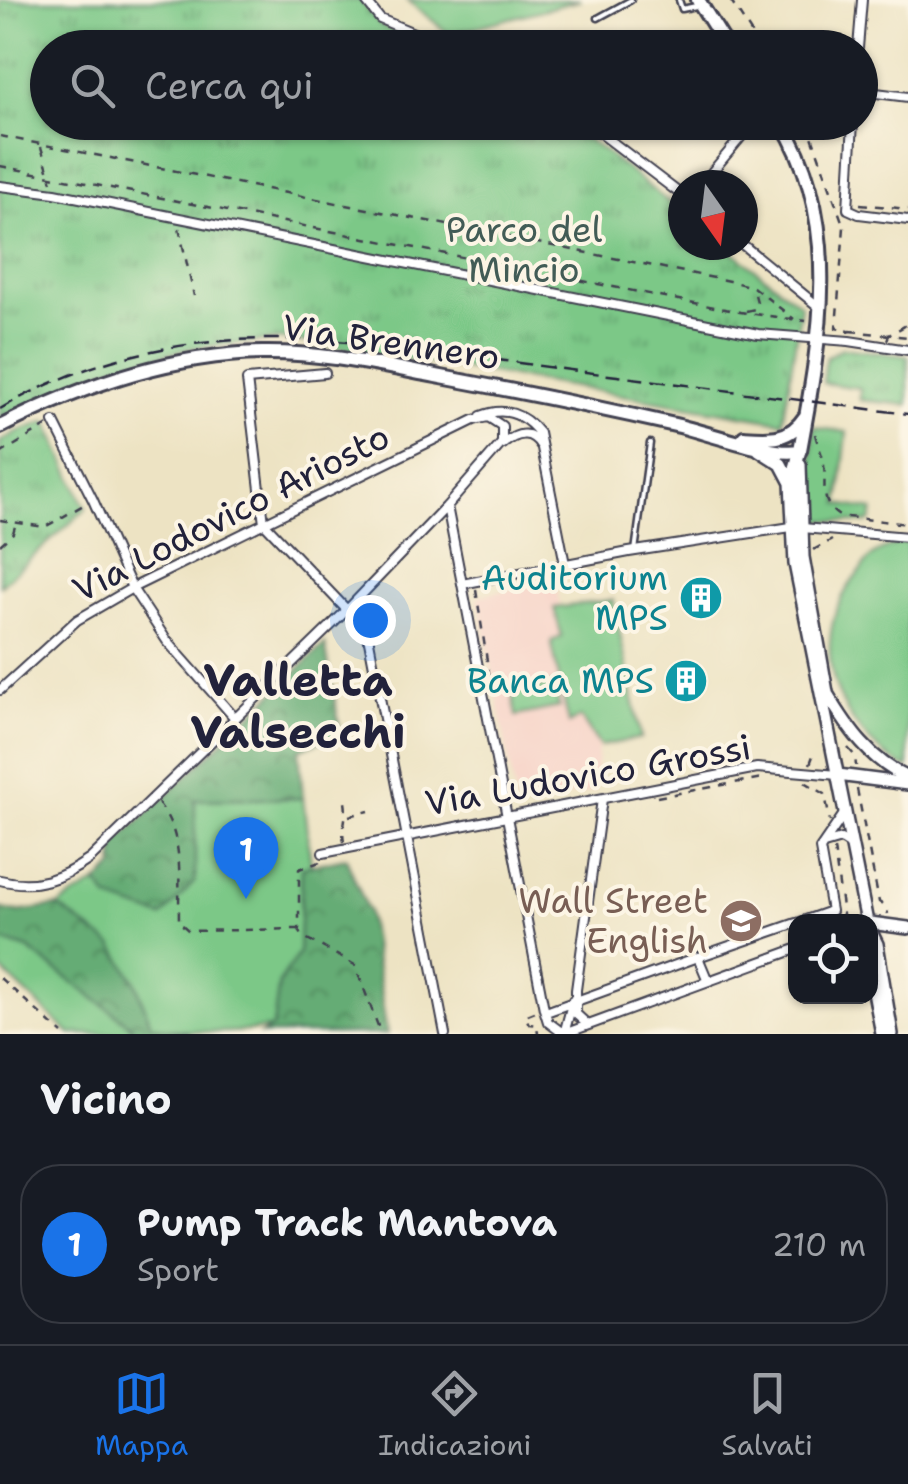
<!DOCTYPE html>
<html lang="it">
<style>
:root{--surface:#171b24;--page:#242831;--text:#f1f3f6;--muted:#9ea1a6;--line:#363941;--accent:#1a73e8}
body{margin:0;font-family:"Shantell Sans",sans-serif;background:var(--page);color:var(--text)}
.controls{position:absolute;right:30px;bottom:30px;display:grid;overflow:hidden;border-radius:20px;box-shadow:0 2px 8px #0004}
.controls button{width:90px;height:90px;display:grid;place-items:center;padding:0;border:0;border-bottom:2px solid var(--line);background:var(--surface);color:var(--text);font:50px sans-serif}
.compass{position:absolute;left:668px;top:170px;width:90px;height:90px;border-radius:50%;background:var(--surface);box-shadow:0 2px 8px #0004;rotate:166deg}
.you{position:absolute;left:370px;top:620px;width:35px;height:35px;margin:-25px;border:8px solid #fff;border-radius:50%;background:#1a73e8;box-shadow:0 0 0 15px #1a73e833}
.badge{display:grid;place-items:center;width:65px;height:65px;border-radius:50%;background:var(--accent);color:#fff;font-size:32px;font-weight:700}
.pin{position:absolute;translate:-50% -82px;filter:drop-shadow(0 2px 5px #0008)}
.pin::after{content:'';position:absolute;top:52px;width:35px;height:30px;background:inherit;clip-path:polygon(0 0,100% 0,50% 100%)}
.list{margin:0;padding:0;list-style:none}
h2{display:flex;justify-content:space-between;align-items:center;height:130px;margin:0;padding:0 40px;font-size:42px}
h2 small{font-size:32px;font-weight:400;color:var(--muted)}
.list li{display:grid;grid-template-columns:65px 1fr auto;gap:30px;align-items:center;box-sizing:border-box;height:160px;margin:0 20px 20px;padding:0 20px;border:2px solid var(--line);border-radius:40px}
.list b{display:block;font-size:38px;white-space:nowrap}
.list p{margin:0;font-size:32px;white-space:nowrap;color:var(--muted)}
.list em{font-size:32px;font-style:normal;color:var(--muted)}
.icon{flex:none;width:55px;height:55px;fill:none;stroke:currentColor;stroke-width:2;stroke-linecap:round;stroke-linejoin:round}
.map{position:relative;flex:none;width:908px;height:1034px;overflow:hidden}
.search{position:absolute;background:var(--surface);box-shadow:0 2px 8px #0004;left:30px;right:30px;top:30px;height:110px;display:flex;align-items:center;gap:25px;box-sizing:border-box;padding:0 35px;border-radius:55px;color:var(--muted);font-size:38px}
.sheet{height:310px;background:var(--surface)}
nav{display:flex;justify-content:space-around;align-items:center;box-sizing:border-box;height:140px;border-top:2px solid var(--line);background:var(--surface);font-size:28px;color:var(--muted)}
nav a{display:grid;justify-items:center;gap:5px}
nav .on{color:var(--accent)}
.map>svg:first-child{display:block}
.built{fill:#f7d1c6}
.grass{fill:#7cc887;stroke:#4f7561;stroke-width:2.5}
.forest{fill:url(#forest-crowns);stroke:#446758;stroke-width:2.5}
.park{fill:url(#park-tufts);stroke:#4f7561;stroke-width:2.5}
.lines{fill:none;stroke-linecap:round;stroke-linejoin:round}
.lane-casing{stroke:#403f4f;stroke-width:9}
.street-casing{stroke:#403f4f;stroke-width:12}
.secondary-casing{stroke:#403f4f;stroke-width:16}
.primary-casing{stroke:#403f4f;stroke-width:18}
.path{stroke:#403f4f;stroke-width:2.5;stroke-dasharray:8 8;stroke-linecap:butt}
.lane{stroke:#fff;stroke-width:4}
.street{stroke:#fff;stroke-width:8}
.secondary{stroke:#fff;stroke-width:11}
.primary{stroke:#fff;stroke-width:12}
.rail{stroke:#22223b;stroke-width:2.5;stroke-dasharray:15 8;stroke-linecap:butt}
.labels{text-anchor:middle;stroke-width:8;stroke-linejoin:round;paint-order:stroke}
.park-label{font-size:35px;fill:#425c56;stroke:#fcf5e5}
.street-label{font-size:35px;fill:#22223b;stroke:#fcf5e5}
.culture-label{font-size:35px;fill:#0d838f;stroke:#fcf5e5;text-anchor:end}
.education-label{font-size:35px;fill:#785e54;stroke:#fcf5e5;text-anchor:end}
.district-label{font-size:45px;font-weight:bold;fill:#22223b;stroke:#fcf5e5}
</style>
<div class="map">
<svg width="908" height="1034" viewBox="0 0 908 1034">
<defs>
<pattern id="forest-crowns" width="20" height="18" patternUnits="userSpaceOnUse" patternTransform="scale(2.5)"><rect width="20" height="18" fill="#65ac74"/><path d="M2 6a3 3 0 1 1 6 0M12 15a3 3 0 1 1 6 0" fill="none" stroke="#538c60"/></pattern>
<pattern id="park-tufts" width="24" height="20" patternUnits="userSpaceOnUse" patternTransform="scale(2.5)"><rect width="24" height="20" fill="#7cc887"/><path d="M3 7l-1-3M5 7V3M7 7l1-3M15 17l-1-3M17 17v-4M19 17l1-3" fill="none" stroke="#65a270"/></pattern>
</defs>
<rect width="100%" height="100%" fill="#fcf5e5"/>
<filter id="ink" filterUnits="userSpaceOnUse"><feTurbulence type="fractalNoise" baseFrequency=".01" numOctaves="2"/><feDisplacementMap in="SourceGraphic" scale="20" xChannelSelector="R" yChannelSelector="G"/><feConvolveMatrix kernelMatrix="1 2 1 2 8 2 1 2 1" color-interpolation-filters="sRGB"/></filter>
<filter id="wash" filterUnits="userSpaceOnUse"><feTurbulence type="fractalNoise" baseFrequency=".0048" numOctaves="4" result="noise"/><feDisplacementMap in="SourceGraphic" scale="40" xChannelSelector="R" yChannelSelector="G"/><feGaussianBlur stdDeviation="2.25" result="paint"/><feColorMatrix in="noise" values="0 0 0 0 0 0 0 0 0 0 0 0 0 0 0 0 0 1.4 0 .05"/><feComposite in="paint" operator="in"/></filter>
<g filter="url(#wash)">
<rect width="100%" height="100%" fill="#ede3c3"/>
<!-- built -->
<path class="built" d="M555 580 560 606 613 598 643 739 598 748 595 791 517 805 478 596Z"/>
<!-- grass -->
<path class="grass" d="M407 0H581L449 34Z
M814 427 847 432 839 504 873 510 871 520 867 523 818 520 809 511Z
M902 542 908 543V769C838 733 803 646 854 579 860 572 866 561 873 555 880 549 893 546 902 542Z
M613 600 641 738 600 746 580 717 569 724 551 641 562 637 554 608Z
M555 684 559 707 516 716 512 692Z
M303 798 311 865 302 868 299 953 279 983 273 1027C244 1034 182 1034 151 1025L135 981 58 906 97 883 109 899 195 881 194 800Z
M0 940 28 949 130 1025 134 1034H70L0 969Z"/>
<!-- forest -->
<path class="forest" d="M325 644 342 741H320L299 750 303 798 195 800V881L162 917 109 899 97 883 114 867 115 844Z
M346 858 368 911 387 1034H261L273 1027 279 983 299 953 302 867Z
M58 906 113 946 135 981 151 1025 190 1034H134L130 1025 28 949 0 940V908L16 912Z"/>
<!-- park -->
<path class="park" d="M0 0H360L380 25 427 47 48 48V122L567 123 683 213V245H724L801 305 783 422 287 339 192 348 105 370 0 419Z
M842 348 908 356V405L860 400V388L823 383 826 358Z
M47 421 86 509 0 586V442L17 432Z"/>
</g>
<g filter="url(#ink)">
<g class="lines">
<!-- lane casing -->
<g class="lane-casing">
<path id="lane" d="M679 0 682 9 696 6
M598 18 631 0
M635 551 650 443"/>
</g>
<!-- street casing -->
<g class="street-casing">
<path id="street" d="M365 0 380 19 450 48
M858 48 862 0
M860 91 908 97
M586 122 683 196
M853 122 848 209 859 214 908 220
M701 185 747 130
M0 186 55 193 758 334 849 341 908 350
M743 245 819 307
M325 373 247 380 264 523 347 610
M481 416C504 406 524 414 539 433L565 564
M54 422 93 500 132 588 167 641 234 717
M503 444C517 433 531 429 541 446
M447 506 544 1009 548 1022 564 1034
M462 584 629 552 791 527 908 537
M347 610 358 608 364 615 445 1034
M0 690 77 620 132 588 474 420 488 417 502 426V443L447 506 347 610 90 859C61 879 36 889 0 880
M824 844 841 839 852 846
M323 853 757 768 838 775
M800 922 831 911 820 849 846 811
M708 981 698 957 796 923
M546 1012 698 957
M588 1025 576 1014V990L602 799
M564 1034 796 949
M564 1034 573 1000"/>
</g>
<!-- secondary casing -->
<g class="secondary-casing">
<path id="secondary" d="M759 450 781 464 791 483
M800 450 791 483 795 564 867 922
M800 464 803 557 828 698
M828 695C849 730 870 760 908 778
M838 775 908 784
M870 923 908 928
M870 930 877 944 892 1034
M870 971 882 1034"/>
</g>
<!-- primary casing -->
<g class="primary-casing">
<path id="primary" d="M698 0 728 48
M0 427C82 385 169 355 262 353 321 352 378 365 436 376 516 391 595 407 675 425 702 431 780 459 800 450 820 342 843 221 781 122
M744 437C770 439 789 441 805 417"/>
</g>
<!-- path -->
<path class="path" d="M730 0 761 48
M807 122 844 227 836 328 849 331V333
M0 136 729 281 753 287 794 319
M41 147 52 182
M0 166 740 312 806 321
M860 204 908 209
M179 228 194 296
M746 311 755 309 757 302 753 287
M850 331 908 337
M887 340 889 335 908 324
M815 434C817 443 821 451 823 459 828 482 817 501 839 516L908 524
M0 454 48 425
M0 520 45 527 87 503
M0 545 13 533 16 523
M813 550 832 540
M476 590 490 680
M848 748 855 756 856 766
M810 764 814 753
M805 782 825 794 830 822
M857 789 879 902 886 907 888 914
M657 797 762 778
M158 803C186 837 178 881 179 922L189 931 298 929
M349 816 369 811
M344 842C341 828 348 817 345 802
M834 849 844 922
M320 862 299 869V929L302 936 355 965 381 1034
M0 978 63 1034
M535 1012 525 1016 529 1024 537 1025 538 1034"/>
<!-- lane -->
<use href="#lane" class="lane"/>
<!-- street -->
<use href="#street" class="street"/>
<!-- secondary -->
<use href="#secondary" class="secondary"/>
<!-- primary -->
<use href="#primary" class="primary"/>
<!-- rail -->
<path class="rail" d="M0 409C183 304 358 341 555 368 672 383 790 399 908 414"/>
</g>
</g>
<!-- icons -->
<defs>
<g id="building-disc" transform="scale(2.25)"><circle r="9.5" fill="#0f9aa8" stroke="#fcf5e5"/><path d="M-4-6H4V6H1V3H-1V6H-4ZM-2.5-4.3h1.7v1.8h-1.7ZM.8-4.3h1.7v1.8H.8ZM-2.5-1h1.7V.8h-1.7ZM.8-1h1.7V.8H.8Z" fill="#fff"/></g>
<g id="school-disc" transform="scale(2.25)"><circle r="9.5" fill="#8d6e63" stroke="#fcf5e5"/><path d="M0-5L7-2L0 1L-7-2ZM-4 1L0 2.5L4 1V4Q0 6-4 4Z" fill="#fff"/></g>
</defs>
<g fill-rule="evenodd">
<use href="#building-disc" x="701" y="598"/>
<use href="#building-disc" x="686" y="681"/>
<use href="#school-disc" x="741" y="921"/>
</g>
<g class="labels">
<!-- park labels -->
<g class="park-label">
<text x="524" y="242">Parco del<tspan x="524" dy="40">Mincio</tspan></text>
</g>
<!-- street labels -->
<g class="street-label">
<text transform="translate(391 342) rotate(8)" y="12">Via Brennero</text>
<text transform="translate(231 513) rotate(-27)" y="12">Via Lodovico Ariosto</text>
<text transform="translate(588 775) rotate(-10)" y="12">Via Ludovico Grossi</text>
</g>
<!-- culture labels -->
<g class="culture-label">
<text x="668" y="590">Auditorium<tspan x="668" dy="40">MPS</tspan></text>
<text x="654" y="693">Banca MPS</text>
</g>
<!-- education labels -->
<g class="education-label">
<text x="708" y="913">Wall Street<tspan x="708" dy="40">English</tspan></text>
</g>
<!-- district labels -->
<g class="district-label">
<text x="298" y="696">Valletta<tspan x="298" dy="52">Valsecchi</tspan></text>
</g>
</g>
</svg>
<div class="controls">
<button><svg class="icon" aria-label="locate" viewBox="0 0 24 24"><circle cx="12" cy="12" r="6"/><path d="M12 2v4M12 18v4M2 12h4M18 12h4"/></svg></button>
</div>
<svg class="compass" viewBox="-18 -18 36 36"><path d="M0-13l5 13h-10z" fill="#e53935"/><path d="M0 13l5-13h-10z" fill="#9ea1a6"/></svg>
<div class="you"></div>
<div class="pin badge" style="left:246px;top:899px">1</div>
<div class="search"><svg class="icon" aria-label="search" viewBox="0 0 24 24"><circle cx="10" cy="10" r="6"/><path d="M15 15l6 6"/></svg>Cerca qui</div>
</div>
<section class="sheet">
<h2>Vicino<small></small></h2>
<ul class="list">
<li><span class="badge">1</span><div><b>Pump Track Mantova</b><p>Sport</p></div><em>210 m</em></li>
</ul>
</section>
<nav>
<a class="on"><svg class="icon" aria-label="map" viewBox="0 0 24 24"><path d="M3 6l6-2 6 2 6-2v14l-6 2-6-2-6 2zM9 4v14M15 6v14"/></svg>Mappa</a>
<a><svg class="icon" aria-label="directions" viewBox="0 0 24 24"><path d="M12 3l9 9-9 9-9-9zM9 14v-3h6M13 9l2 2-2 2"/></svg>Indicazioni</a>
<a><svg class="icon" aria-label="saved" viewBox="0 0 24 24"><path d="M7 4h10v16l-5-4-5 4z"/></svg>Salvati</a>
</nav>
